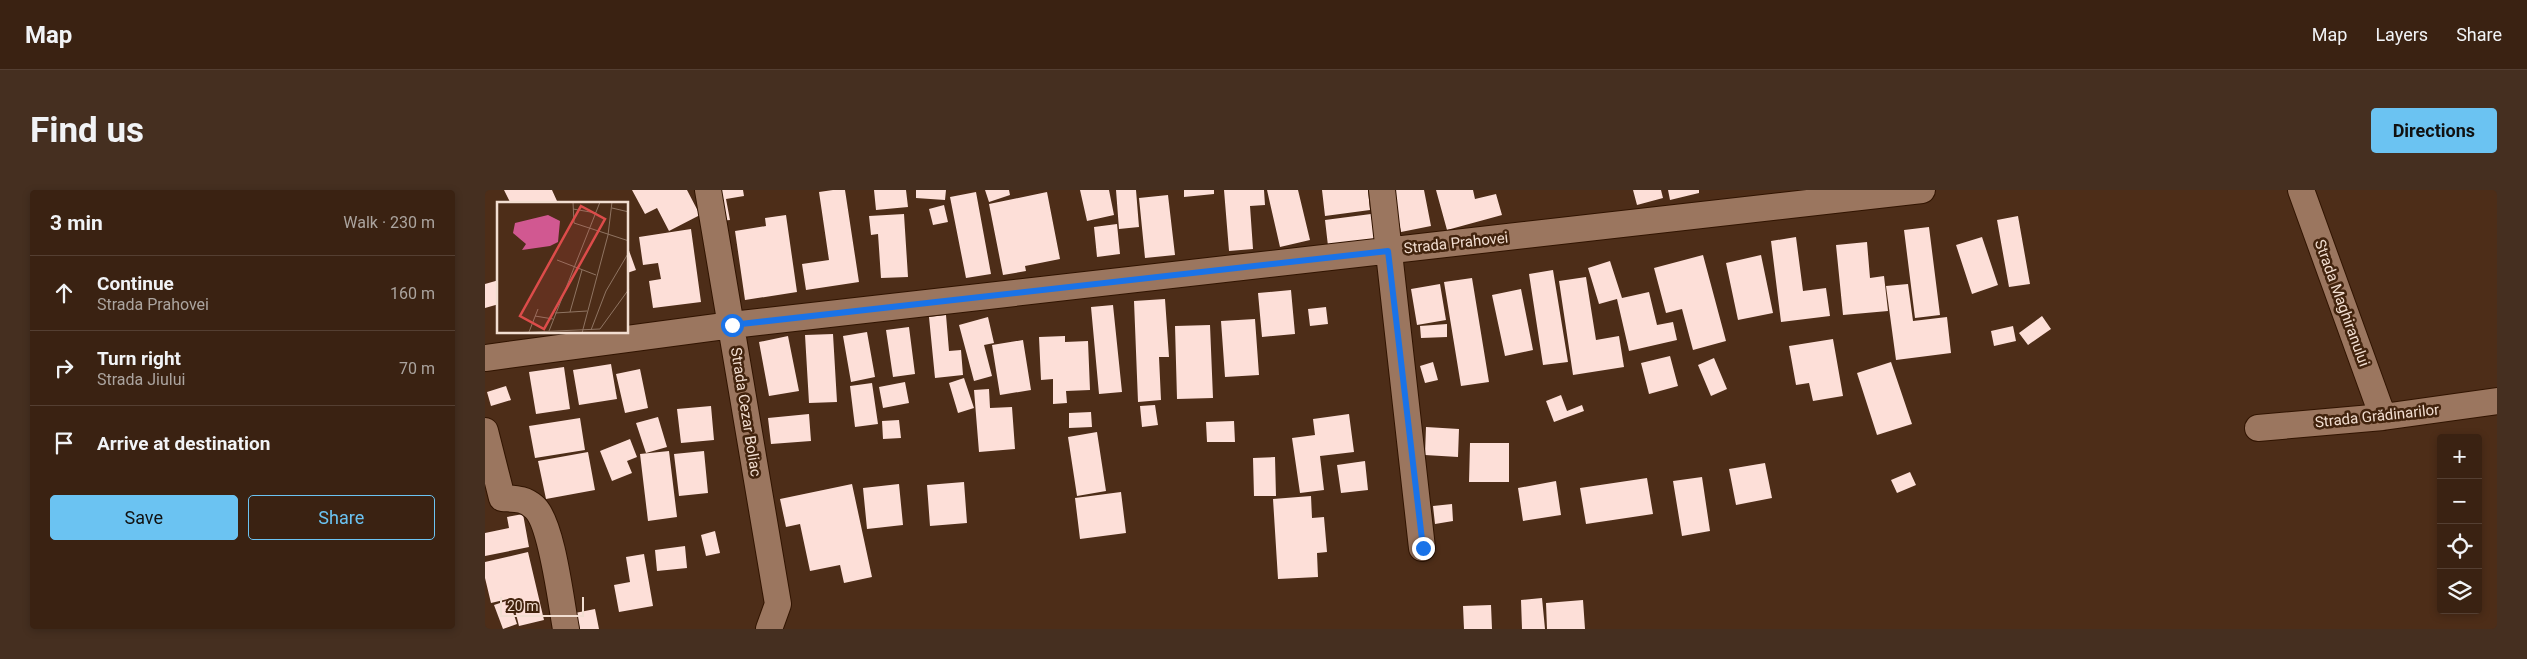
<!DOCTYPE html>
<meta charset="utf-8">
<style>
:root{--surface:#3a2212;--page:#452f20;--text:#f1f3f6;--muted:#aba49f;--line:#543f32;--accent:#6bc3f2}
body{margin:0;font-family:Roboto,sans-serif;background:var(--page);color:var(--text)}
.controls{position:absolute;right:15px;bottom:15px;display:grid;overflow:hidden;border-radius:5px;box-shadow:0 2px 8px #0003}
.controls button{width:45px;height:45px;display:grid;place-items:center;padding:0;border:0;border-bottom:1px solid var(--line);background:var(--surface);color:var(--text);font:25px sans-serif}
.scale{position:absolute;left:15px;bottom:12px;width:84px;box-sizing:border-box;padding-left:5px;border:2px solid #f2ded1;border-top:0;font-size:14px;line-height:18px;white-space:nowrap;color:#f2ded1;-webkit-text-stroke:4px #42230d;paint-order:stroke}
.stop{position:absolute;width:15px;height:15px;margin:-11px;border:4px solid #1a73e8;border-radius:50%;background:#fff}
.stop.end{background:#1a73e8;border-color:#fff;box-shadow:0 1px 5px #0008}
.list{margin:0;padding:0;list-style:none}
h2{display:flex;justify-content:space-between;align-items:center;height:65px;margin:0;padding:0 20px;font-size:21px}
h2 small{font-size:16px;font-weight:400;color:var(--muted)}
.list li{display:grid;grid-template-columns:32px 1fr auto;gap:15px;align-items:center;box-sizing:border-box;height:75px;padding:0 20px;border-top:1px solid var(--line)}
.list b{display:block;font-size:19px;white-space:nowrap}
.list p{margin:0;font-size:16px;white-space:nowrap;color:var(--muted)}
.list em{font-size:16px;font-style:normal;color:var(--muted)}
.actions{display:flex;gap:10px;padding:15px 20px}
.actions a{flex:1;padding:11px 0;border:1px solid var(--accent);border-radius:5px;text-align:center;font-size:18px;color:var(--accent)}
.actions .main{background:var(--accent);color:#111}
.icon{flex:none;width:28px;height:28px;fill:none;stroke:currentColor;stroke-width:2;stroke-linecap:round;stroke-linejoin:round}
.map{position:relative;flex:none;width:2012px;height:439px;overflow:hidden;border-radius:5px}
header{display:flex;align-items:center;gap:30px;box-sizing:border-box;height:70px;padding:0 25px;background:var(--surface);border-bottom:1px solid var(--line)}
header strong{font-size:24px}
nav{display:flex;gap:28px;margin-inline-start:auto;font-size:18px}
.intro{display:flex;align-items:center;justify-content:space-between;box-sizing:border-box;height:120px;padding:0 30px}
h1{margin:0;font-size:35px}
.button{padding:12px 22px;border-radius:5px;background:var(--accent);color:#111;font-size:18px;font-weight:700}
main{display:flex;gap:30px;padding:0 30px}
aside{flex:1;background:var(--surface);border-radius:5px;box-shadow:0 2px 8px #0003}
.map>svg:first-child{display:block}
.building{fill:#fddfd8}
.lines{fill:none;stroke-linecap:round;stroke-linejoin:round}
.street-casing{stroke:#311401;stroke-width:28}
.street{stroke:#9b765f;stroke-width:26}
.route{stroke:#1a73e8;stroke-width:6}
.labels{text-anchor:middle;stroke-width:5;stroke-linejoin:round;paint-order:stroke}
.street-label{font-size:15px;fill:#f2ded1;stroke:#42230d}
.inset-road{fill:none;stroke:#8f7462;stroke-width:1}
.view{fill:#dc4c4a;fill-opacity:0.15;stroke:#dc4c4a;stroke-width:2.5}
.inset-edge{fill:none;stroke:#f2ded1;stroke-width:2.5}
</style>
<header>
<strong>Map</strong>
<nav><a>Map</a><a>Layers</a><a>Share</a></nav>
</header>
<div class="intro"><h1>Find us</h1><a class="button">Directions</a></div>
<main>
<aside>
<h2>3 min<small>Walk · 230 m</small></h2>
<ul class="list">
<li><svg class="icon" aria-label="ahead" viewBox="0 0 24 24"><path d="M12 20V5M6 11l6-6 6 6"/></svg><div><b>Continue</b><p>Strada Prahovei</p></div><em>160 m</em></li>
<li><svg class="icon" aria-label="right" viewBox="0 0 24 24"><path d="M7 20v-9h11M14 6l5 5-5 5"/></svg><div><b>Turn right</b><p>Strada Jiului</p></div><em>70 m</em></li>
<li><svg class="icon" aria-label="arrive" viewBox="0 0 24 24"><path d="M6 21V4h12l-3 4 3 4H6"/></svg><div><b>Arrive at destination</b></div></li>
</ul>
<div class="actions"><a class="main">Save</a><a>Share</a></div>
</aside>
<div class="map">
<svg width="2012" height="439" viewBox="0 0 2012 439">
<rect width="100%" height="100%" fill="#4d2d18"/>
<!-- building -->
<path class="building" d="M19 0H67L72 11 66 14H26Z
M147 0H202L215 25 184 41 172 18 160 24Z
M230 0H258L259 6 241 9 245 30 235 31Z
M348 0H360L374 92 321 100 317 74 344 70 334 2Z
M389 0H421L423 17 391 20Z
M431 0H461L460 10 431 8Z
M500 0H524L525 5 504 12Z
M595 0H624L629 25 602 31Z
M631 0H651L654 37 634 39Z
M699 0H729V4L699 7Z
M739 0H779L780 15 765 16 768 59 744 61Z
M782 0H813L825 50 795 57Z
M837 0H883L885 20 840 26Z
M907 0H939L946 36 916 42Z
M951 0H988L990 9 1011 4 1017 25 962 40Z
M1148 0H1176L1178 8 1152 15Z
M1183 0H1214V3L1185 10Z
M491 2 506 84 481 88 465 7Z
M562 2 575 69 540 76 541 81 518 85 504 14Z
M683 5 690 65 660 68 654 8Z
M459 15 463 32 448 35 444 19Z
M419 24 423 87 396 88 393 44 386 45 384 26Z
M886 24 890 50 843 56 840 30Z
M301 25 312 102 260 110 250 41 281 36 280 28Z
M1533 26 1545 94 1524 97 1512 30Z
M632 34 635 64 612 67 609 37Z
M1444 37 1455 125 1430 128 1419 40Z
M206 39 216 112 168 118 164 91 176 89 173 73 158 75 154 47Z
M1311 47 1318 101 1341 98 1345 126 1296 132 1286 51Z
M1497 47 1513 95 1487 104 1471 55Z
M1382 52 1385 88 1399 86 1403 121 1358 125 1351 55Z
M142 55 151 80 142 83Z
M1218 65 1241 151 1208 160 1197 119 1181 123 1169 78Z
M1276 65 1288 123 1253 130 1241 73Z
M1125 71 1137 108 1164 102 1172 135 1188 132 1192 150 1144 161 1132 109 1114 114 1103 78Z
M1068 80 1083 172 1058 175 1044 84Z
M1101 87 1111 150 1134 146 1139 177 1088 185 1074 91Z
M987 88 1004 192 976 196 959 92Z
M14 90V114L0 118V94Z
M955 94 961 130 932 135 926 99Z
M1423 94 1428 131 1462 127 1466 163 1411 170 1401 96Z
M1036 99 1048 160 1020 166 1007 105Z
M806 100 810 144 777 147 773 103Z
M680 109 684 167H674L676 210 653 212 649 111Z
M628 115 637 202 614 204 606 117Z
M841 117 843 134 825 136 823 119Z
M461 125 464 161 476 160 478 185 450 188 444 127Z
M1557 126 1566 139 1543 155 1534 143Z
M503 127 509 153 499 155 507 186 489 191 474 135Z
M770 129 774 185 740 187 736 131Z
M962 134V147L936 148 935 136Z
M725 135 728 208 692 209 690 136Z
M1528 136 1531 151 1509 156 1506 141Z
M424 137 430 184 408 187 401 140Z
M382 142 390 187 366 192 358 146Z
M348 144 352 212 324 213 320 145Z
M303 146 314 201 284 206 274 152Z
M580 146V152L603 151 605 200 581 201 582 213 568 214V189L556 190 554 147Z
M1348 149 1358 206 1328 211 1324 193 1311 195 1304 156Z
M538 150 546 200 515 205 507 155Z
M1185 166 1193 196 1164 204 1156 173Z
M1229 168 1242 199 1226 206 1213 175Z
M948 172 953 190 940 193 935 176Z
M1406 172 1427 234 1392 245 1372 183Z
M126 174 132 209 94 215 88 180Z
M79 177 85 219 51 224 44 182Z
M155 179 163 218 140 223 131 184Z
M479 188 489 218 473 223 464 193Z
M420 192 424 213 398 218 394 197Z
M387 193 393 234 370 237 365 196Z
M21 196 26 210 6 216 2 202Z
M504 199 505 218 527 217 530 259 494 262 489 200Z
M1076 205 1082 221 1097 215 1099 221 1069 232 1061 211Z
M670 215 673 235 657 237 655 216Z
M226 216 229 250 196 253 192 219Z
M606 222 607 237 584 238V223Z
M324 224 326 251 286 254 283 228Z
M864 224 869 262 835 266 839 300 815 303 807 248 830 245 828 229Z
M173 227 182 257 161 263 151 233Z
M95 228 100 260 50 268 44 236Z
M414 230 416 248 398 249 397 231Z
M749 231 750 252H722L721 232Z
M941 237 974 239 973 267 940 265Z
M612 242 621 301 592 306 583 247Z
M145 249 152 267 142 271 147 283 127 291 115 261Z
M985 253H1024V292H984Z
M184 261 192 327 163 331 155 264Z
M219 261 223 303 194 306 189 264Z
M103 262 110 300 61 309 53 271Z
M790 267 791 306H769L768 268Z
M880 271 883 300 856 303 852 275Z
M1280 273 1287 308 1251 315 1244 279Z
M1425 282 1431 295 1412 303 1406 290Z
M1217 287 1225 341 1197 346 1188 291Z
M1162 288 1168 324 1101 334 1095 298Z
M1071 291 1076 325 1038 331 1033 298Z
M479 292 482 333 445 336 442 295Z
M367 294 387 387 359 393 355 375 325 381 315 334 301 337 295 309Z
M414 294 418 335 382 339 378 298Z
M636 302 641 343 595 349 590 308Z
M826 306 827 328 839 327 842 362 832 363 833 387 793 389 788 309Z
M967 314 968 331 950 334 948 316Z
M38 324 44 357 0 366V343L24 338 22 327Z
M230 341 235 363 221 366 216 345Z
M200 356 202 378 172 381 170 360Z
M43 362 59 430 34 436 27 408 6 413 0 388V372Z
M159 364 168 416 134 422 129 395 145 392 141 367Z
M1057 408 1060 439H1037L1036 410Z
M24 410 32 434 18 439 9 415Z
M1098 410 1100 439H1062L1061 413Z
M1006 415 1007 439H979L978 416Z
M110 419 114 439H88L85 424Z"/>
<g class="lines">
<!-- street casing -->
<g class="street-casing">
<path id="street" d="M223 0 293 414 284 439
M897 0 937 358
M1816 0 1898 227
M0 168 247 135 1437 0
M1773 238 1898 227 2012 211
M0 241 17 308C30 309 39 308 49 317 67 332 76 413 81 439"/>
</g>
<!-- street -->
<use href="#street" class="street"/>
</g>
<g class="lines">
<!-- route -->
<path class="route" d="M247 135 903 61 938 358"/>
</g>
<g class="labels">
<!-- street labels -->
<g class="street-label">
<text transform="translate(971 53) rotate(-6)" y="5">Strada Prahovei</text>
<text transform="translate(1857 113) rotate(70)" y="5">Strada Maghiranului</text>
<text transform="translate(261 222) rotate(81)" y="5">Strada Cezar Boliac</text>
<text transform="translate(1892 226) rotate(-6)" y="5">Strada Grădinarilor</text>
</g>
</g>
<!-- overview -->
<g transform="translate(12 12)">
<rect width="131" height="131" fill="#4d2d18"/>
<path d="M51 13 63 19 61 40 53 44 25 48 29 42 16 31 18 21Z" fill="#d15891"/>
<path class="inset-road" d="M76 0 77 21 132 39M115 6 132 10M76 7 99 11M60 58 99 73M73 110 85 68M58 111 90 109M38 114 56 117M94 128 109 89 132 50M52 129 103 0M32 130 41 107M14 131 103 127 132 87M85 131 111 33 115 0"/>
<path class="view" d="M84 4 108 17 47 127 23 114Z"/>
<rect width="131" height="131" class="inset-edge"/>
</g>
</svg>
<div class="controls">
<button>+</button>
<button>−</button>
<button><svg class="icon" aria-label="locate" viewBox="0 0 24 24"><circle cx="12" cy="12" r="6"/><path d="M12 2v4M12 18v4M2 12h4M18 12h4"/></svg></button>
<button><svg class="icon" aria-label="layers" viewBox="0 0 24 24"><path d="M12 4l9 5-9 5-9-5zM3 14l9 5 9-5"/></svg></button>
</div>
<div class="scale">20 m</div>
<div class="stop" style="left:247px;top:135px"></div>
<div class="stop end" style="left:938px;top:358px"></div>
</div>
</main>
